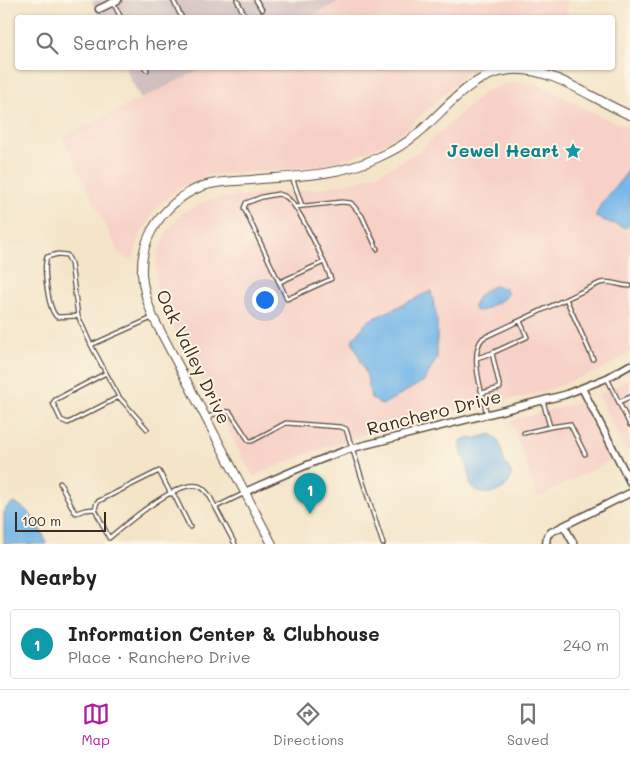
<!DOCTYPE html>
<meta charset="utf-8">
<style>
:root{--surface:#fff;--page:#f2f2f2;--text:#222;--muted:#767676;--line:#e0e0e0;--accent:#b5179e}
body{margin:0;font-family:Mali,sans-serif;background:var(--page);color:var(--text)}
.scale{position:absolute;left:15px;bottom:12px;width:91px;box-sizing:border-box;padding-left:5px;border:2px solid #3b2a1e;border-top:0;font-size:14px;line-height:18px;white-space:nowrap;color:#3b2a1e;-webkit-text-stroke:4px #fcf5e5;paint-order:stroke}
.you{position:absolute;left:264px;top:299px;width:18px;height:18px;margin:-12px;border:4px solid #fff;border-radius:50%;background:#1a73e8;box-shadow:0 0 0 8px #1a73e833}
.badge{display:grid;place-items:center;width:32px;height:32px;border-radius:50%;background:var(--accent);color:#fff;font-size:16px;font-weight:700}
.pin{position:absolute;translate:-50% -41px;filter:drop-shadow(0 1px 2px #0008)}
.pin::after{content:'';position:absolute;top:26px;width:18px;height:15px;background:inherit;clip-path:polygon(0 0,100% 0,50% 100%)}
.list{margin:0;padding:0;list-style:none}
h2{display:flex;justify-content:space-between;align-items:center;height:65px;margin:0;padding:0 20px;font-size:21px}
h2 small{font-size:16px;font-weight:400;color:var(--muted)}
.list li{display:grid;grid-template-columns:32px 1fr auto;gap:15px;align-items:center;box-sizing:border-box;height:70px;margin:0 10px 10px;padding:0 10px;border:1px solid var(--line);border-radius:5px}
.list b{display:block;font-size:19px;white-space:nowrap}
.list p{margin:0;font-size:16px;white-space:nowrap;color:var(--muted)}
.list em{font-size:16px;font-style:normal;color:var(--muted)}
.icon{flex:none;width:28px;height:28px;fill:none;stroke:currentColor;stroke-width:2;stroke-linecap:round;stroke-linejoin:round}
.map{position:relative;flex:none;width:630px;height:544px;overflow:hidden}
.search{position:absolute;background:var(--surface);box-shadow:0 1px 4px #0004;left:15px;right:15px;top:15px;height:55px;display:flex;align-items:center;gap:12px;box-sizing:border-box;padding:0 18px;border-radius:5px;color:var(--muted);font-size:19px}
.sheet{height:145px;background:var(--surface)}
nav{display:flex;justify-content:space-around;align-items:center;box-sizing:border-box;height:70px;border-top:1px solid var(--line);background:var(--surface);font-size:14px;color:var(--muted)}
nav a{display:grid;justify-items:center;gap:2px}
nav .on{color:var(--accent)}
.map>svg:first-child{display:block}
.built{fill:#f7d1c8}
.industrial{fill:#d2bfc0}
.water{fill:#72b6e8;stroke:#567083}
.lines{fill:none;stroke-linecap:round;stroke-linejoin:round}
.service-casing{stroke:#574638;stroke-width:5.5}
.minor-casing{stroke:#574638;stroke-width:9}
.tertiary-casing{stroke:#574638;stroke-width:10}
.service{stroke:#fff;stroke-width:3}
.minor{stroke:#fff;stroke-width:6}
.tertiary{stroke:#fff;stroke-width:8}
.labels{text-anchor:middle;stroke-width:4;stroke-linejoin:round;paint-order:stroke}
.culture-label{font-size:18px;font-weight:bold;fill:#0d838f;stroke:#fcf5e5;text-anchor:end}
.street-label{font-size:18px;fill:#3b2a1e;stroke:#fcf5e5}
</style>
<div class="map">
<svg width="630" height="544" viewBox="0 0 630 544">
<rect width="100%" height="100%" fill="#fcf5e5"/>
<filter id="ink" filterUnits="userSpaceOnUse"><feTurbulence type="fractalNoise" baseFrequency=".02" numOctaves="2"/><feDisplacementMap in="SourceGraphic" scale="10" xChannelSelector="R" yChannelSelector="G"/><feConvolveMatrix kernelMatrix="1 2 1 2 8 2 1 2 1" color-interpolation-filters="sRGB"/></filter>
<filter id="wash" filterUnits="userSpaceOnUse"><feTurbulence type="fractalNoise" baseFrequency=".0096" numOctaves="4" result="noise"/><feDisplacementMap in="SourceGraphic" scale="20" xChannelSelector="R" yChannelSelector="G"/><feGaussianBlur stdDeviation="1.12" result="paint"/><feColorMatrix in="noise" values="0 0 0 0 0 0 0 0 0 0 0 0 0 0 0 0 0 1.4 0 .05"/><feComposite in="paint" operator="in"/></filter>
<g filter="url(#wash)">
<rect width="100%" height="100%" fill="#f4e5c9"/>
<!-- built -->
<path class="built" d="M342 0H565L568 18H306Z
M204 68H475L464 75 407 129 387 142 366 152 322 166 207 176 180 188 162 202 153 213 139 237 134 258 129 261 119 254 63 137Z
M520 83 535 84 553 91 593 113 630 128V353L602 369 554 388 524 397 501 400 358 436 301 456 253 477 162 305 156 283V265L159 249 167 232 179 217 186 211 210 199 318 189 357 181 380 173 402 161 420 150 482 94 494 88 507 84Z
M630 378V450L626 452 598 395Z
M580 402 610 461 538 497 511 421Z"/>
<!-- industrial -->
<path class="industrial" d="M97 0H342L306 18 100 17 92 2Z
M125 68H204L141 99Z"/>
<!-- water -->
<path class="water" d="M630 169V225L625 228 595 217 601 204Z
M495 286 505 288 508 294 506 297 484 310 476 311 474 309C473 297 485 289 495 286Z
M431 291 437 319V358L424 381 382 405 371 398 367 376 352 340 368 321Z
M491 434C502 441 501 450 504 461 506 466 511 469 511 474 512 490 487 498 475 490 474 489 471 485 470 484 469 480 470 476 469 472 467 462 460 453 460 443L463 439 477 438Z
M13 503C30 507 41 529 47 544H4V513L7 507Z"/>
</g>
<g filter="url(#ink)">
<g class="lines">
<!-- service casing -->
<g class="service-casing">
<path id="service" d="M173 0 182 18
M237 0 246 18
M256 0 262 10
M113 2 121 18
M145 68 147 70
M292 177 302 206
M278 194C281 195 283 195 286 197 298 204 325 263 331 279L287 299 244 208 246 203 262 197Z
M295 207 342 202 351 203 362 216 377 249
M58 254 67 255 71 263 78 316 57 317C48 310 43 268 47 257Z
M280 282 324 262
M566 299 593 359
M78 316 91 345 106 373
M91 345 152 318
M492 353 527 337 520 321
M477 358 492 353 500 388 482 393
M106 373 119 397 68 423 61 420 53 403 55 400Z
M607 378 630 425
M119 397 147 429
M543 401 550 427 570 424 585 454
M619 402 630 397
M487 415C483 396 468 353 483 338L600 283C613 280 617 286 630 286
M207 418C215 414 221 410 230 412L249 441H252L286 423 341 427 346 429 383 544
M524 433 550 427
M60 483 74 511 76 513 85 510 95 509
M173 493 190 527
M171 494 159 471 97 502 95 509 109 538C125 525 176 480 198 486 203 487 206 491 209 495L235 544
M216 507 245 493"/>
</g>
<!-- minor casing -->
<g class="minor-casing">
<path id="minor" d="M99 9 118 0
M582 388 630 482
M245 492C281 476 315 460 353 448L564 395 607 378 630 365
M564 526 574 544
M546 544 547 536 551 532 630 493"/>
</g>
<!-- tertiary casing -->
<g class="tertiary-casing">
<path id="tertiary" d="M272 544 153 317C141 287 136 260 152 230 163 211 181 194 203 186 218 181 235 181 251 180 294 176 338 176 377 158 391 152 405 144 416 135 446 110 470 73 511 70 551 66 593 100 630 115"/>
</g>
<!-- service -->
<use href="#service" class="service"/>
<!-- minor -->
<use href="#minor" class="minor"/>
<!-- tertiary -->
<use href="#tertiary" class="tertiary"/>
</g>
</g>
<!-- icons -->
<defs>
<g id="sight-bare" transform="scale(1.35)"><path d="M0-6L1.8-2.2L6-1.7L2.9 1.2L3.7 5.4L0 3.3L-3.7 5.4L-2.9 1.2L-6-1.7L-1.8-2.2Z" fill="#0f9aa8" stroke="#fcf5e5" stroke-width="2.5" paint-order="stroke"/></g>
</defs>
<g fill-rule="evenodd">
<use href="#sight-bare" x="573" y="151"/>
</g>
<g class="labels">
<!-- culture labels -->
<g class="culture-label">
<text x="559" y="157">Jewel Heart</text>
</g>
<!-- street labels -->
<g class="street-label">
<text transform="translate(193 357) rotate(64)" y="6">Oak Valley Drive</text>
<text transform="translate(434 413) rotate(-14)" y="6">Ranchero Drive</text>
</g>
</g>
</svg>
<div class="scale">100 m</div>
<div class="you"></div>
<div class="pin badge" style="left:310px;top:514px;background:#0f9aa8">1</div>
<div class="search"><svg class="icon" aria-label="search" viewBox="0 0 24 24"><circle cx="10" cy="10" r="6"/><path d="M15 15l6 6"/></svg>Search here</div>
</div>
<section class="sheet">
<h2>Nearby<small></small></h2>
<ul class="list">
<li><span class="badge" style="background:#0f9aa8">1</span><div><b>Information Center &amp; Clubhouse</b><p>Place · Ranchero Drive</p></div><em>240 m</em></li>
</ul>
</section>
<nav>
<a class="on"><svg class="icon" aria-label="map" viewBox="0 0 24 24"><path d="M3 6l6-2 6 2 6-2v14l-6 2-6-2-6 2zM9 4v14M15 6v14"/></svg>Map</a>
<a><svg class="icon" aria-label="directions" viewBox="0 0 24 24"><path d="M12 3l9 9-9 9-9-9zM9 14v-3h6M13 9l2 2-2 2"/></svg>Directions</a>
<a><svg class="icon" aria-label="saved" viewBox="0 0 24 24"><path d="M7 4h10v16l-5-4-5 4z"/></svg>Saved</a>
</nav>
